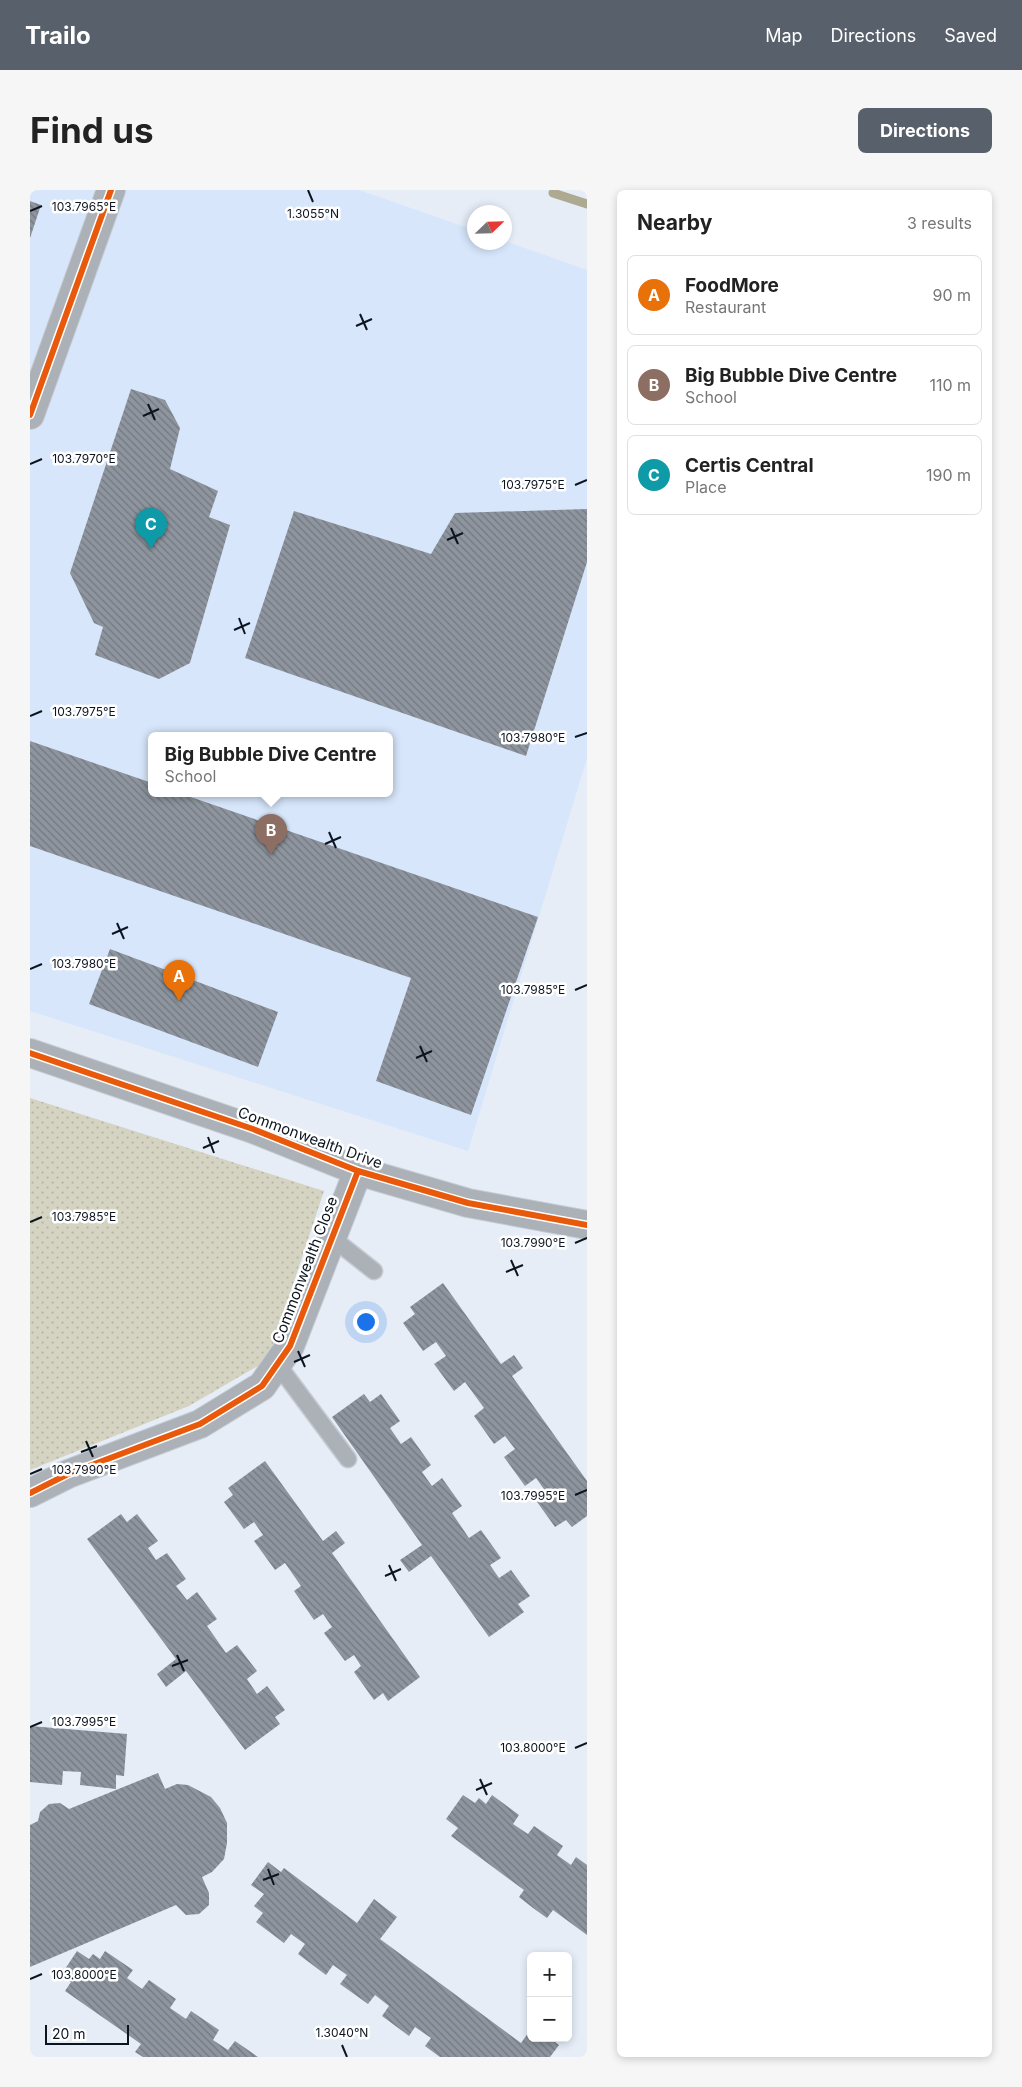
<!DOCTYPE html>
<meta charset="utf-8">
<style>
:root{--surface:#fff;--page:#f6f6f6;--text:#222;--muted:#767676;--line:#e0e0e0;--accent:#58606b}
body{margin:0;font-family:Inter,sans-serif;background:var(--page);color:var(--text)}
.controls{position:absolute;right:15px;bottom:15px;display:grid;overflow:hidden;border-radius:8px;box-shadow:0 2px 8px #0003}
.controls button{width:45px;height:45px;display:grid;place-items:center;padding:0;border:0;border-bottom:1px solid var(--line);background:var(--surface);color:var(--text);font:25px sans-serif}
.compass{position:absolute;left:437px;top:15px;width:45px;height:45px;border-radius:50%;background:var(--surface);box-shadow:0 2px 8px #0003;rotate:67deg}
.scale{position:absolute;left:15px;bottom:12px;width:84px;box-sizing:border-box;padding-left:5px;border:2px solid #0c141f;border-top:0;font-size:14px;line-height:18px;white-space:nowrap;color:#0c141f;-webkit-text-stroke:4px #fff;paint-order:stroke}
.you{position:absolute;left:335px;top:1131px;width:18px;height:18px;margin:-12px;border:4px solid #fff;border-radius:50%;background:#1a73e8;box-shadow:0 0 0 8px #1a73e833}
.badge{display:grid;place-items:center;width:32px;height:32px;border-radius:50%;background:var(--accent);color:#fff;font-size:16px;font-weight:700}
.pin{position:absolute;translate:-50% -41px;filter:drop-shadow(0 1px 2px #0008)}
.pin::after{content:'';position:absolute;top:26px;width:18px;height:15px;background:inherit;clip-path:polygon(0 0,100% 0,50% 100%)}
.popup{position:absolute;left:118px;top:542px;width:245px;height:65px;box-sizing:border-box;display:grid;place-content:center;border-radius:8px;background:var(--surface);filter:drop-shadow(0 1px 4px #0005);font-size:16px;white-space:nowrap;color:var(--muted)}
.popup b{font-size:19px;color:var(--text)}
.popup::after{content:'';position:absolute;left:50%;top:100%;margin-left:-10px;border:10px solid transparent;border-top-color:var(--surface)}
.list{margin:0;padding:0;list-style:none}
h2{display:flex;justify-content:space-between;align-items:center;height:65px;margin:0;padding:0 20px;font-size:21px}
h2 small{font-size:16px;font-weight:400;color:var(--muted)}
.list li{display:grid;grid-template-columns:32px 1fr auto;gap:15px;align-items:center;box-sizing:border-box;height:80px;margin:0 10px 10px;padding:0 10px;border:1px solid var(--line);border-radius:8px}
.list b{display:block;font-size:19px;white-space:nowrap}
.list p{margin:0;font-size:16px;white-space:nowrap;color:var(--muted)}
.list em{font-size:16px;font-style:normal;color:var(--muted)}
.map{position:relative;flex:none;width:557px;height:1867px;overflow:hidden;border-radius:8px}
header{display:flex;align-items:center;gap:30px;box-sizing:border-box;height:70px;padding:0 25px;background:var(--accent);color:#fff}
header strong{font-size:24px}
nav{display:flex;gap:28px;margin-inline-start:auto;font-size:18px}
.intro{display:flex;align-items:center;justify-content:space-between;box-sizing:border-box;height:120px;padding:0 30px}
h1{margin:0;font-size:35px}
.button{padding:12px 22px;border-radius:8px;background:var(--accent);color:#fff;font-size:18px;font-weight:700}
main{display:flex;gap:30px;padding:0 30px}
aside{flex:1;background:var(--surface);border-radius:8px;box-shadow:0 2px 8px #0003}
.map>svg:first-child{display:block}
.built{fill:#d7e6fb;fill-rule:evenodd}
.grass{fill:url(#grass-dots)}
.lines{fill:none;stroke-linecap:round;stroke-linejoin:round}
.stream{stroke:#adaa91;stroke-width:9}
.building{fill:url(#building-back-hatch)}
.service-casing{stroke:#c5cbd3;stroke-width:19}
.minor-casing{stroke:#c5cbd3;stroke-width:30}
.service{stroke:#abb1b7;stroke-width:16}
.minor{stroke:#abb1b7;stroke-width:28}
.cycleway-casing{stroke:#fff;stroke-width:9}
.cycleway{stroke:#e8590c;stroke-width:6}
.ticks{fill:none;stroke:#0c141f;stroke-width:2}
.labels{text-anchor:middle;stroke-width:5;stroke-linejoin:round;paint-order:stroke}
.street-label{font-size:15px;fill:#0c141f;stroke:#fff}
.ticks-label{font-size:12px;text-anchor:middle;fill:#0c141f;stroke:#fff;stroke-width:5;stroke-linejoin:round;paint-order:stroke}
</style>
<header>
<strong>Trailo</strong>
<nav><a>Map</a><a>Directions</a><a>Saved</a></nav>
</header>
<div class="intro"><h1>Find us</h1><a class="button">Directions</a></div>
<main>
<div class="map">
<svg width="557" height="1867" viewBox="0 0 557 1867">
<defs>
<pattern id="grass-dots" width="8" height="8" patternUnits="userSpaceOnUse" patternTransform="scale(1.25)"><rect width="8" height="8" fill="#d5d4c2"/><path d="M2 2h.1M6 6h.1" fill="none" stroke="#b6b5a6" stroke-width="1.8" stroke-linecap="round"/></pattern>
<pattern id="building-back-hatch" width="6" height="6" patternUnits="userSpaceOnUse" patternTransform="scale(1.25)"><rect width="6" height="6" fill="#8e959e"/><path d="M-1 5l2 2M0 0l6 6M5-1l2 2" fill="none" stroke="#727880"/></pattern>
</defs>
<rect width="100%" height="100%" fill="#e6edf7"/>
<!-- built -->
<path class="built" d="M0 0H329L444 40V52L475 51 557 80V568L438 961 0 821ZM122 546H360V604H122Z"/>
<!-- grass -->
<path class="grass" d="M0 908 294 1001 238 1170 159 1216 0 1280Z"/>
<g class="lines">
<!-- stream -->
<path class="stream" d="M523 3 557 14"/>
</g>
<!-- building -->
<path class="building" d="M0 11 11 15 0 48Z
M101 199 135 210 150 238 140 279 188 301 179 327 200 335 160 473 129 489 65 465 73 437 64 433 40 383Z
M557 319V372L496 566 215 468 264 321 401 364 425 323Z
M0 551 122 593V604H152L508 727 441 925 346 891 381 788 0 656Z
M80 759 248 822 228 877 59 814Z
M413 1093 471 1174 484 1165 493 1178 482 1186 557 1291V1326L542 1337 536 1330 525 1337 505 1309 516 1302 506 1288 495 1296 474 1267 485 1259 475 1246 464 1254 444 1226 454 1218 435 1192 424 1201 404 1174 416 1166 406 1152 393 1161 373 1133 385 1124 380 1117Z
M334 1204 340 1212 351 1204 370 1231 360 1238 371 1254 381 1247 401 1275 392 1282 402 1296 412 1288 432 1316 422 1323 439 1348 451 1340 471 1368 460 1375 469 1388 481 1380 500 1406 488 1414 494 1422 459 1447 401 1366 379 1382 370 1370 392 1355 302 1227Z
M235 1271 293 1351 306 1341 315 1353 302 1363 390 1487 358 1511 353 1503 344 1510 324 1482 331 1476 324 1465 315 1471 294 1443 302 1437 293 1424 284 1430 264 1401 271 1396 255 1373 245 1380 224 1351 233 1345 224 1332 214 1339 194 1312 203 1305 198 1298Z
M91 1324 97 1332 107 1324 128 1351 118 1358 126 1370 137 1363 156 1389 146 1396 157 1410 167 1402 187 1429 177 1436 196 1463 207 1455 227 1481 217 1489 227 1504 237 1496 255 1520 245 1527 250 1534 215 1560 156 1481 136 1497 127 1484 146 1469 57 1349Z
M0 1536 97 1544 94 1586 86 1585V1599L50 1595 51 1582 33 1581 32 1595 0 1592Z
M128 1583 135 1599 147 1594 158 1595 181 1607 190 1618 197 1633V1653L194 1669 182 1682 172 1687 179 1703V1715L169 1724 156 1725 146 1715 0 1777V1635L8 1631 10 1622 19 1614 30 1613 39 1619Z
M433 1605 445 1613 449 1608 456 1614 462 1605 489 1625 483 1634 498 1644 504 1636 533 1656 527 1665 541 1675 546 1667 557 1675V1745L523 1720 517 1728 503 1718 489 1707 494 1700 421 1646 428 1638 416 1629Z
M238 1672 251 1682 254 1678 258 1681 327 1733 344 1709 367 1727 350 1749 491 1853 501 1839V1848H520L529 1855 520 1867H410L395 1856 401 1848 385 1837 379 1846 352 1826 359 1816 345 1805 338 1814 310 1794 317 1785 303 1775 296 1785 268 1764 275 1754 261 1744 254 1753 226 1732 233 1723 224 1716 234 1704 221 1695Z
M47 1761 59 1769 63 1764 70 1769 75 1761 103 1780 97 1788 112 1799 119 1790 146 1809 140 1818 156 1829 161 1821 189 1840 183 1850 198 1860 205 1851 228 1867H113L105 1862 111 1854 35 1801 41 1792 31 1785Z"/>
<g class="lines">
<!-- service casing -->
<g class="service-casing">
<path id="service" d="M301 1047 344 1081
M248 1175 318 1269"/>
</g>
<!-- minor casing -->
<g class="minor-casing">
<path id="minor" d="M0 225 81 0
M0 863 223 939 328 981 438 1013 557 1035
M0 1303 38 1284 170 1234 232 1196 260 1156 328 981"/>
</g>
<!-- service -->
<use href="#service" class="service"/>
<!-- minor -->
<use href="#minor" class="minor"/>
<!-- cycleway casing -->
<g class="cycleway-casing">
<path id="cycleway" d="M0 225 81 0
M0 863 223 939 328 981 438 1013 557 1035
M0 1303 38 1284 170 1234 232 1196 260 1156 328 981"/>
</g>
<!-- cycleway -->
<use href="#cycleway" class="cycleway"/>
</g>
<!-- ticks -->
<path class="ticks" d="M278 0 283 12M0 21 12 16M330 124 337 140M326 136 342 129M118 214 125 230M113 226 129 219M0 274 12 269M545 295 557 290M421 338 428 354M417 350 433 343M209 428 215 444M204 440 220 433M0 526 12 521M545 547 557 543M299 642 306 658M295 654 311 647M87 733 94 749M82 744 98 737M0 779 12 774M545 800 557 795M390 856 397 872M386 868 402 861M178 947 184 963M173 958 189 951M0 1032 12 1027M545 1053 557 1048M481 1070 488 1086M476 1082 493 1075M268 1161 275 1177M264 1172 280 1165M56 1251 63 1267M51 1262 67 1256M0 1284 12 1279M545 1305 557 1300M359 1375 366 1391M355 1386 371 1379M147 1465 154 1481M142 1476 158 1470M0 1537 12 1532M545 1558 557 1553M450 1589 457 1605M446 1600 462 1593M238 1679 244 1695M233 1690 249 1684M0 1789 12 1784M312 1855 317 1867"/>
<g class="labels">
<!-- street labels -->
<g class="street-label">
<text transform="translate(280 948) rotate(20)" y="5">Commonwealth Drive</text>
<text transform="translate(275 1080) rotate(-69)" y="5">Commonwealth Close</text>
</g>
</g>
<g class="ticks-label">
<text x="54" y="21">103.7965°E</text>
<text x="283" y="28">1.3055°N</text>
<text x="54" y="273">103.7970°E</text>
<text x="503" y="299">103.7975°E</text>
<text x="54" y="526">103.7975°E</text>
<text x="503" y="552">103.7980°E</text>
<text x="54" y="778">103.7980°E</text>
<text x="503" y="804">103.7985°E</text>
<text x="54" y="1031">103.7985°E</text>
<text x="503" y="1057">103.7990°E</text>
<text x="54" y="1284">103.7990°E</text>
<text x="503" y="1310">103.7995°E</text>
<text x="54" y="1536">103.7995°E</text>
<text x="503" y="1562">103.8000°E</text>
<text x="54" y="1789">103.8000°E</text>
<text x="312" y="1847">1.3040°N</text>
</g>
</svg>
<div class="controls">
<button>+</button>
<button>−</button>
</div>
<svg class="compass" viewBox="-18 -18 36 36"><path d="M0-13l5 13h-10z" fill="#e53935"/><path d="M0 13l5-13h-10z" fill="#767676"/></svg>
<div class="scale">20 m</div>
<div class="you"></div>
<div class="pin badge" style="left:149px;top:811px;background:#e8710a">A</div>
<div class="pin badge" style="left:241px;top:665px;background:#8d6e63">B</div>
<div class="popup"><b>Big Bubble Dive Centre</b>School</div>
<div class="pin badge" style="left:121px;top:359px;background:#0f9aa8">C</div>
</div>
<aside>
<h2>Nearby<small>3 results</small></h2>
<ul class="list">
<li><span class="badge" style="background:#e8710a">A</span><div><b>FoodMore</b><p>Restaurant</p></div><em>90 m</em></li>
<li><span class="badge" style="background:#8d6e63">B</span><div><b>Big Bubble Dive Centre</b><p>School</p></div><em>110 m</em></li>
<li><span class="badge" style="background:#0f9aa8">C</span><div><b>Certis Central</b><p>Place</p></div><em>190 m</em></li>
</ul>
</aside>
</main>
